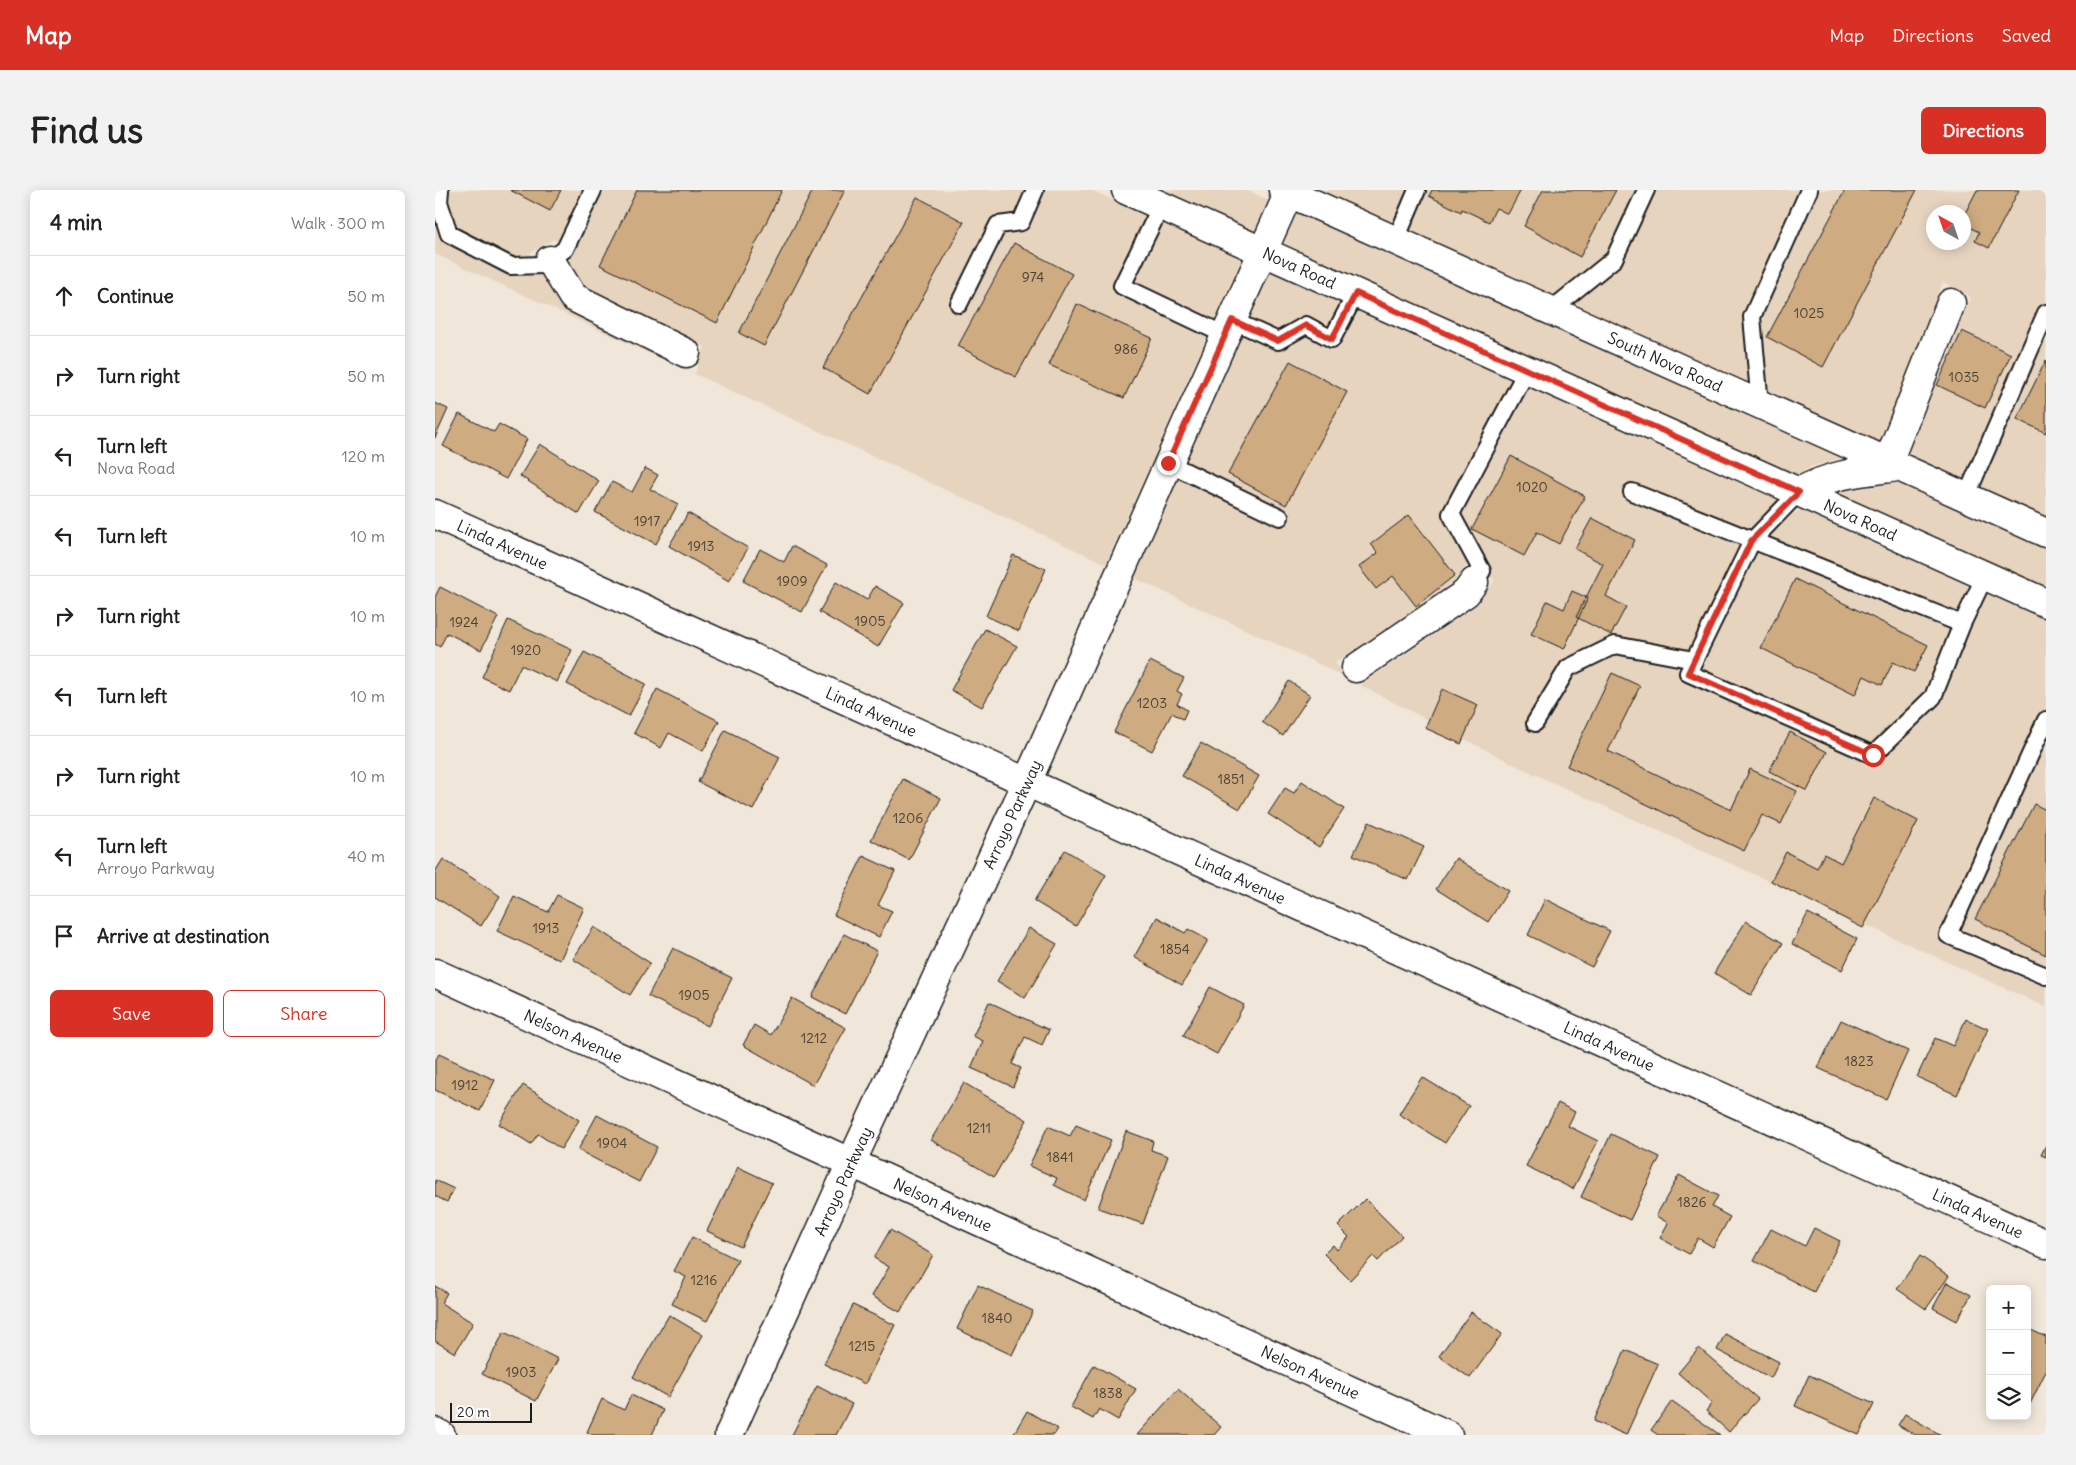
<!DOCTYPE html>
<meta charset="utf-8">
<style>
:root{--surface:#fff;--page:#f2f2f2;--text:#222;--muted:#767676;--line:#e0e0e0;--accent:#d93025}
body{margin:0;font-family:Delius,sans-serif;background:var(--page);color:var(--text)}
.controls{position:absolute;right:15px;bottom:15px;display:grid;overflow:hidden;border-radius:8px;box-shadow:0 2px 12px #0003}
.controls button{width:45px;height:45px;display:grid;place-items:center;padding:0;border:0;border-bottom:1px solid var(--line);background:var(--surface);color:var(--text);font:25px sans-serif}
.compass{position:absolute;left:1491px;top:15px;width:45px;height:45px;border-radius:50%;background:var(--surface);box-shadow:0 2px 12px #0003;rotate:320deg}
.scale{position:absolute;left:15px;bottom:12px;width:82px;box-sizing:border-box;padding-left:5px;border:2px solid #1c1c1c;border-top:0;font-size:14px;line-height:18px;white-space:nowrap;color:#1c1c1c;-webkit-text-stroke:4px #fff;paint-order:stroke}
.stop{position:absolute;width:15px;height:15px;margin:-11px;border:4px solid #d93025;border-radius:50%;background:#fff}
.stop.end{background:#d93025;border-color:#fff;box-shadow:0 1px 5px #0008}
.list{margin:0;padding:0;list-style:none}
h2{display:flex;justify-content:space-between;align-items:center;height:65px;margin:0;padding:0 20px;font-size:21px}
h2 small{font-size:16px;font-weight:400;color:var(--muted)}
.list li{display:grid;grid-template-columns:32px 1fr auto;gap:15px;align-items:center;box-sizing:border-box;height:80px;padding:0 20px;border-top:1px solid var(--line)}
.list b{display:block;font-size:19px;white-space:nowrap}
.list p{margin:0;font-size:16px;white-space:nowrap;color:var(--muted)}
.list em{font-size:16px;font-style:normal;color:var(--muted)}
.actions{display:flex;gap:10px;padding:15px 20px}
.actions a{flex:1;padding:11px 0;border:1px solid var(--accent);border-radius:8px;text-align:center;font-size:18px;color:var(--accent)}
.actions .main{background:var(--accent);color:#fff}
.icon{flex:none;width:28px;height:28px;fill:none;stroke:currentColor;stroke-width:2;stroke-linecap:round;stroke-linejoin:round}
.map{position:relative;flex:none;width:1611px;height:1245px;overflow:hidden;border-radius:8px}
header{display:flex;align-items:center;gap:30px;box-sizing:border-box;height:70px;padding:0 25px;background:var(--accent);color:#fff}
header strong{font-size:24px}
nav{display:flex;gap:28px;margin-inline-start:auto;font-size:18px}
.intro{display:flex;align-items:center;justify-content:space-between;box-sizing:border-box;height:120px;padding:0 30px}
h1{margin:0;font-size:35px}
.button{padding:12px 22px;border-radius:8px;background:var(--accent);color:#fff;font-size:18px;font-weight:700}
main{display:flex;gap:30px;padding:0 30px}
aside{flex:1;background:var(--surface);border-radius:8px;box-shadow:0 2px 12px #0003}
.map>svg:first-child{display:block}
.built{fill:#e6d4bf;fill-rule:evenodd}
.building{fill:#ceab81;stroke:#1c1c1c}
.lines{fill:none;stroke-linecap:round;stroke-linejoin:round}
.lane-casing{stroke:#1c1c1c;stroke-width:20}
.street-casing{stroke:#1c1c1c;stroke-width:31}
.secondary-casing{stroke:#1c1c1c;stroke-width:31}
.primary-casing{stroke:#1c1c1c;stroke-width:31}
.lane{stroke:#fff;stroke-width:16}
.street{stroke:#fff;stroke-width:28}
.secondary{stroke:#fff;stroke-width:28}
.primary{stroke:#fff;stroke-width:28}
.route{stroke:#d93025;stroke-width:6}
.labels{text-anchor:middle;stroke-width:4.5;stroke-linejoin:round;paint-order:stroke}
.number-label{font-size:14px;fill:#484035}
.street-label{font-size:16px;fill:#1c1c1c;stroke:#fff}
</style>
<header>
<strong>Map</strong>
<nav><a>Map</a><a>Directions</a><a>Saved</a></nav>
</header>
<div class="intro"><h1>Find us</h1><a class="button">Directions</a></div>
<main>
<aside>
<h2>4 min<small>Walk · 300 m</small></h2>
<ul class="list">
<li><svg class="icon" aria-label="ahead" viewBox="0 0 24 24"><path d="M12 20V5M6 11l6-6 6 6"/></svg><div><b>Continue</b></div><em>50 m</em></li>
<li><svg class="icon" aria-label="right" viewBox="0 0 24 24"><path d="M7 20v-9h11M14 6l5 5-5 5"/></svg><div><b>Turn right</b></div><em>50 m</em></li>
<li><svg class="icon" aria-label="left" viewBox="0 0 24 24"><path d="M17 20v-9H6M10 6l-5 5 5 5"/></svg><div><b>Turn left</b><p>Nova Road</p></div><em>120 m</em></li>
<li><svg class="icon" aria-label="left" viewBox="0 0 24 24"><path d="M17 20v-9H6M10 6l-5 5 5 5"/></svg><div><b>Turn left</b></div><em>10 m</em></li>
<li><svg class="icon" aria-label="right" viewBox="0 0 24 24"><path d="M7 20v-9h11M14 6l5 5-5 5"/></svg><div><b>Turn right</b></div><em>10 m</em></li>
<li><svg class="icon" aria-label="left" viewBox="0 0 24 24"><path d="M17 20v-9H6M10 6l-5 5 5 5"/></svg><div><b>Turn left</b></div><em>10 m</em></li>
<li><svg class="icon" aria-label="right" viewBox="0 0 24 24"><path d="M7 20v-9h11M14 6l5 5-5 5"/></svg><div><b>Turn right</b></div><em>10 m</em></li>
<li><svg class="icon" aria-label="left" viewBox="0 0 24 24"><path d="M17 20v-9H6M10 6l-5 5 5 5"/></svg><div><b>Turn left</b><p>Arroyo Parkway</p></div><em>40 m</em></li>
<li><svg class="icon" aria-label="arrive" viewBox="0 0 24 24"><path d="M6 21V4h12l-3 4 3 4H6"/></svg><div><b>Arrive at destination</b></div></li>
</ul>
<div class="actions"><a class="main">Save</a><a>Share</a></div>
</aside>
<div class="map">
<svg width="1611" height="1245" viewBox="0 0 1611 1245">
<rect width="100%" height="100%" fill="#f0e6d9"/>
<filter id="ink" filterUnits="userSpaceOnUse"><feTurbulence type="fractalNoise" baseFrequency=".02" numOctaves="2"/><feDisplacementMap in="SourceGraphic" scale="10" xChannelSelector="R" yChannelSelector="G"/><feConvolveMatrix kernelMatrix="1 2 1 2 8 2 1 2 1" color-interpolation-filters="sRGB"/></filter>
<g filter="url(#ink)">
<!-- built -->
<path class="built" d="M0 0H656L807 68 671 374 0 64ZM119 49 148 95 270 157 260 184 133 120 125 114 95 63Z
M726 0H812L833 10 819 42Z
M882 0H1611V327L1477 267 1475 260 1536 107 1508 92 1444 252ZM1498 22H1528V52H1498Z
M862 23 1409 268 1378 276 1361 285 848 55Z
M836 81 1354 314 1360 323 1366 319 1611 429V817L1086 578 925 495 1041 416 1060 390 1035 371 1020 391 900 473 912 488 857 461 699 388Z
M1464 293 1611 359V397L1401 302Z"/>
<!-- building -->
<path class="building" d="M75 0H126L115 21Z
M202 0H347L282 133 165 75Z
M378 0H410L329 156 304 143Z
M997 0H1086L1073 24 1061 18 1054 32 1027 19 1026 22 994 6Z
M1108 0H1181L1145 67 1089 36Z
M1410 0H1482L1388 177 1332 147Z
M1542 0H1584L1554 58 1540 51 1544 42 1528 34V27Z
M482 7 529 32 435 204 388 178Z
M579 53 637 84 581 187 523 156Z
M642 114 717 148 689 208 614 175Z
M1527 141 1576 164 1550 218 1502 195Z
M1611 170V243L1582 229Z
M855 171 912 202 851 315 793 284Z
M0 213 13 219 0 248Z
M24 224 59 242 64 234 92 249 71 289 8 256Z
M105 254 164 291 144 324 85 286Z
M1076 266 1150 306 1124 354 1102 342 1089 366 1037 339Z
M210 278 223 285 215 299 243 314 221 354 160 322 177 292 197 302Z
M253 323 313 358 294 391 234 356Z
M974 325 1020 385 981 416 958 386 941 399 924 377 943 363 936 354Z
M1157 328 1200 350 1171 406 1191 417 1176 445 1141 427 1168 374 1140 359Z
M357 356 392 375 367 422 308 391 325 359 349 372Z
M578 365 611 379 584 441 551 426Z
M1360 389 1493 455 1479 482 1458 472 1447 495 1429 486 1420 505 1326 458Z
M401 392 432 410 440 396 469 413 443 457 384 422Z
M5 397 63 427 46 460 12 443 5 457 0 454V407Z
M1137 401 1153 408 1129 459 1096 444 1112 411 1129 419Z
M73 430 137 460 122 492 86 475 74 500 47 487Z
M550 439 582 456 547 517 516 500Z
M149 462 211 494 194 526 132 494Z
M715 471 749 488 742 501 747 504 742 514 752 520 748 529 737 523 717 561 679 542Z
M1177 483 1205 496 1173 561 1296 620 1315 579 1362 601 1346 634 1327 625 1309 661 1132 576Z
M854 491 875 505 848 546 827 532Z
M222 499 284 531 268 561 234 543 226 558 199 543Z
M1007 499 1043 515 1026 554 990 538Z
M290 540 345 567 318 620 263 592Z
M1355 542 1392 562 1372 601 1334 581Z
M766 553 824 586 805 619 747 586Z
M468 589 506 608 474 670 436 650Z
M867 591 909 619 884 657 833 624 850 598 859 603Z
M1439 608 1483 631 1428 738 1336 691 1351 662 1382 678 1389 664 1406 673Z
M1599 614 1611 620V765L1540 729Z
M934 632 989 657 973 690 918 665Z
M630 660 671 685 641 736 599 711Z
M428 666 460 681 443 715 457 721 444 747 399 725Z
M1021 668 1073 701 1053 732 1001 699Z
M8 669 65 706 46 736 0 707V682Z
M122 705 149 718 125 770 62 741 79 706 113 722Z
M1110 709 1175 741 1157 777 1093 745Z
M1373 723 1422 749 1407 780 1357 754Z
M722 727 750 743 753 739 773 750 747 795 699 767Z
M1311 731 1348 753 1316 805 1279 783Z
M159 737 215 773 195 805 138 769Z
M594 738 622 754 590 808 562 791Z
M409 744 442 761 410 824 377 807Z
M238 758 297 788 273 836 213 806Z
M775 797 809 815 782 864 748 846Z
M357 808 411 838 378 895 308 855 319 835 336 845Z
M554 812 614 840 607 855 590 847 577 874 586 878 578 897 536 878 548 851 538 846Z
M1531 829 1553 839 1522 905 1482 887 1500 848 1518 856Z
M1406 830 1473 861 1451 909 1383 878Z
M4 864 60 890 45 921 0 900V871Z
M987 887 1034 916 1010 953 964 924Z
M529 893 592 930 559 987 496 950Z
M88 895 144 930 126 959 103 944 96 954 64 934Z
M1123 913 1140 922 1133 936 1163 951 1138 999 1091 976Z
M162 925 222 957 204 992 143 960Z
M641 935 676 950 649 1010 619 995 622 988 594 976 613 936 635 946Z
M691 941 718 951 716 960 733 966 708 1034 663 1018Z
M1176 944 1225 967 1195 1030 1146 1007Z
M1611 955V967L1606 965Z
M303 977 337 993 306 1057 272 1041Z
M1244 985 1283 1006 1277 1017 1295 1027 1278 1057 1263 1048 1254 1064 1225 1048 1233 1033 1221 1026Z
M0 990 19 999 12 1012 0 1006Z
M930 1009 967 1046 943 1071 938 1066 915 1090 889 1064 898 1055 902 1060 914 1047 903 1036Z
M1379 1038 1405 1051 1379 1102 1319 1071 1336 1039 1370 1056Z
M455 1040 498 1065 465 1122 437 1106 454 1077 439 1068Z
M257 1047 303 1070 272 1131 237 1114 251 1087 239 1081Z
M1485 1066 1514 1086 1491 1119 1462 1099Z
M1512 1092 1536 1105 1522 1131 1498 1118Z
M543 1095 598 1121 577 1165 522 1139Z
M0 1096 12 1103 6 1113 38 1133 20 1163 0 1151Z
M418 1115 460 1135 430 1194 389 1174Z
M1036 1122 1067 1144 1035 1188 1004 1166Z
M234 1125 268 1145 233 1207 198 1187Z
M1592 1138 1611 1147V1181L1595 1214 1592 1213Z
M69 1142 123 1169 101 1211 47 1184Z
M1290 1144 1344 1172 1336 1188 1282 1160Z
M1264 1158 1323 1209 1294 1242 1271 1221 1277 1213 1243 1183Z
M1190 1160 1223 1174 1191 1245 1159 1231Z
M659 1175 701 1199 683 1230 664 1219 658 1229 636 1217Z
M1374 1185 1439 1214 1424 1245 1360 1216Z
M382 1196 417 1214 401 1245H357Z
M743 1199 786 1237 779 1245H702Z
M196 1205 228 1220 217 1245H158L152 1242 167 1209 189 1220Z
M1237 1211 1285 1245H1223L1216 1240Z
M592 1221 623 1239 619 1245H578Z
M1470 1224 1506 1245H1480L1463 1235Z"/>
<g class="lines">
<!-- lane casing -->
<g class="lane-casing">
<path id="lane" d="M5 0 4 12 14 44 76 76 108 75 130 59 158 0
M726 16 687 96 790 145
M960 52 982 0
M524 114 563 35 586 32 600 0
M1116 120 1179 69 1211 0
M797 130 843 151 871 135 897 149 921 103
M1325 215 1317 127 1374 0
M733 273 845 327
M1197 302 1527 434
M1364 302 1317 351 1253 483 1438 565 1498 507 1527 434 1550 386
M1531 307 1611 123
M1039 392 1047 381 1016 324 1092 180
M1611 530 1513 745 1611 786
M1100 533 1133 478 1180 455 1259 470"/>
</g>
<!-- street casing -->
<g class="street-casing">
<g id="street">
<path d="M115 70 138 107 251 163"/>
<path d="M1453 272 1516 113"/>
<path id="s1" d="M0 324 1611 1054"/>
<path d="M921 478 1031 403 1039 392"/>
<path id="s2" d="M0 783 1013 1245"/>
<path id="s3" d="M294 1245 416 973 592 592 855 0"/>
</g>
</g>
<!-- secondary casing -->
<g class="secondary-casing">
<path id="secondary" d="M0 1242 6 1245"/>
</g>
<!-- primary casing -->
<g class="primary-casing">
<g id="primary">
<path id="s4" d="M691 0 1611 413"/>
<path id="s5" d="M848 0 1611 343"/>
<path d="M1364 302C1398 283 1426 282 1464 277"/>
</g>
</g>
<!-- lane -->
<use href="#lane" class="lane"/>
<!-- street -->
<use href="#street" class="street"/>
<!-- secondary -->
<use href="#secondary" class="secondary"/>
<!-- primary -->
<use href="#primary" class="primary"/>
</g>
</g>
<g class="lines" filter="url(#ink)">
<!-- route -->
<path class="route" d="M733 273 797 130 843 151 871 135 897 149 921 103 1364 302 1316 351 1253 483 1438 565"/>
</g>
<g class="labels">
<!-- number labels -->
<g class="number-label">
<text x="598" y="92">974</text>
<text x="1374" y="128">1025</text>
<text x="691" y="164">986</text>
<text x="1529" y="192">1035</text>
<text x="1097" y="302">1020</text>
<text x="212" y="336">1917</text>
<text x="266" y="361">1913</text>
<text x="357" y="396">1909</text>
<text x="435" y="436">1905</text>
<text x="29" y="437">1924</text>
<text x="91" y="465">1920</text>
<text x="717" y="518">1203</text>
<text x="796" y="594">1851</text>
<text x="473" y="633">1206</text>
<text x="111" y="743">1913</text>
<text x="740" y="764">1854</text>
<text x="259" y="810">1905</text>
<text x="379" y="853">1212</text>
<text x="1424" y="876">1823</text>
<text x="30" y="900">1912</text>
<text x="544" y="943">1211</text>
<text x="177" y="958">1904</text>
<text x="625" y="972">1841</text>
<text x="1257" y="1017">1826</text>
<text x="269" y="1095">1216</text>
<text x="562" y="1133">1840</text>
<text x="427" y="1161">1215</text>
<text x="86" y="1187">1903</text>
<text x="673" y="1208">1838</text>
</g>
<!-- street labels -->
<g class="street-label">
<text dy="6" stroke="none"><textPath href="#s4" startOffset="190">Nova Road</textPath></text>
<text dy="6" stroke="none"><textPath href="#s5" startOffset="419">South Nova Road</textPath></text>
<text dy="6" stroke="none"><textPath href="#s4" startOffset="805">Nova Road</textPath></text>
<text dy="6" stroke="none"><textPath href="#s1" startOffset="74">Linda Avenue</textPath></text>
<text dy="6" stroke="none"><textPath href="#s1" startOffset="479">Linda Avenue</textPath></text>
<text dy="6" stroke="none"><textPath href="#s3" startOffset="682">Arroyo Parkway</textPath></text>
<text dy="6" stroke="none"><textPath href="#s1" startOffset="884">Linda Avenue</textPath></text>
<text dy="6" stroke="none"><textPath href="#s2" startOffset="152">Nelson Avenue</textPath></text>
<text dy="6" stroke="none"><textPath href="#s1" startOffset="1289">Linda Avenue</textPath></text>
<text dy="6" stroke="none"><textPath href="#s3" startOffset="278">Arroyo Parkway</textPath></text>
<text dy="6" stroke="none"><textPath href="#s2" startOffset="558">Nelson Avenue</textPath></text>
<text dy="6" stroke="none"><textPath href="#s1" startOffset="1694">Linda Avenue</textPath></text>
<text dy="6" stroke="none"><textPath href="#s2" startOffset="962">Nelson Avenue</textPath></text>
</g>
</g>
</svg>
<div class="controls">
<button>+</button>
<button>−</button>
<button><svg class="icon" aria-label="layers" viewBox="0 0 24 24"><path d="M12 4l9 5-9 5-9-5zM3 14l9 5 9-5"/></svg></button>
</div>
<svg class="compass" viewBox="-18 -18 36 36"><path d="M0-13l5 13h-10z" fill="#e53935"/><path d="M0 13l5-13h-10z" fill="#767676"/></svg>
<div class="scale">20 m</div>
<div class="stop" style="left:1438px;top:565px"></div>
<div class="stop end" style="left:733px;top:273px"></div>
</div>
</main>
